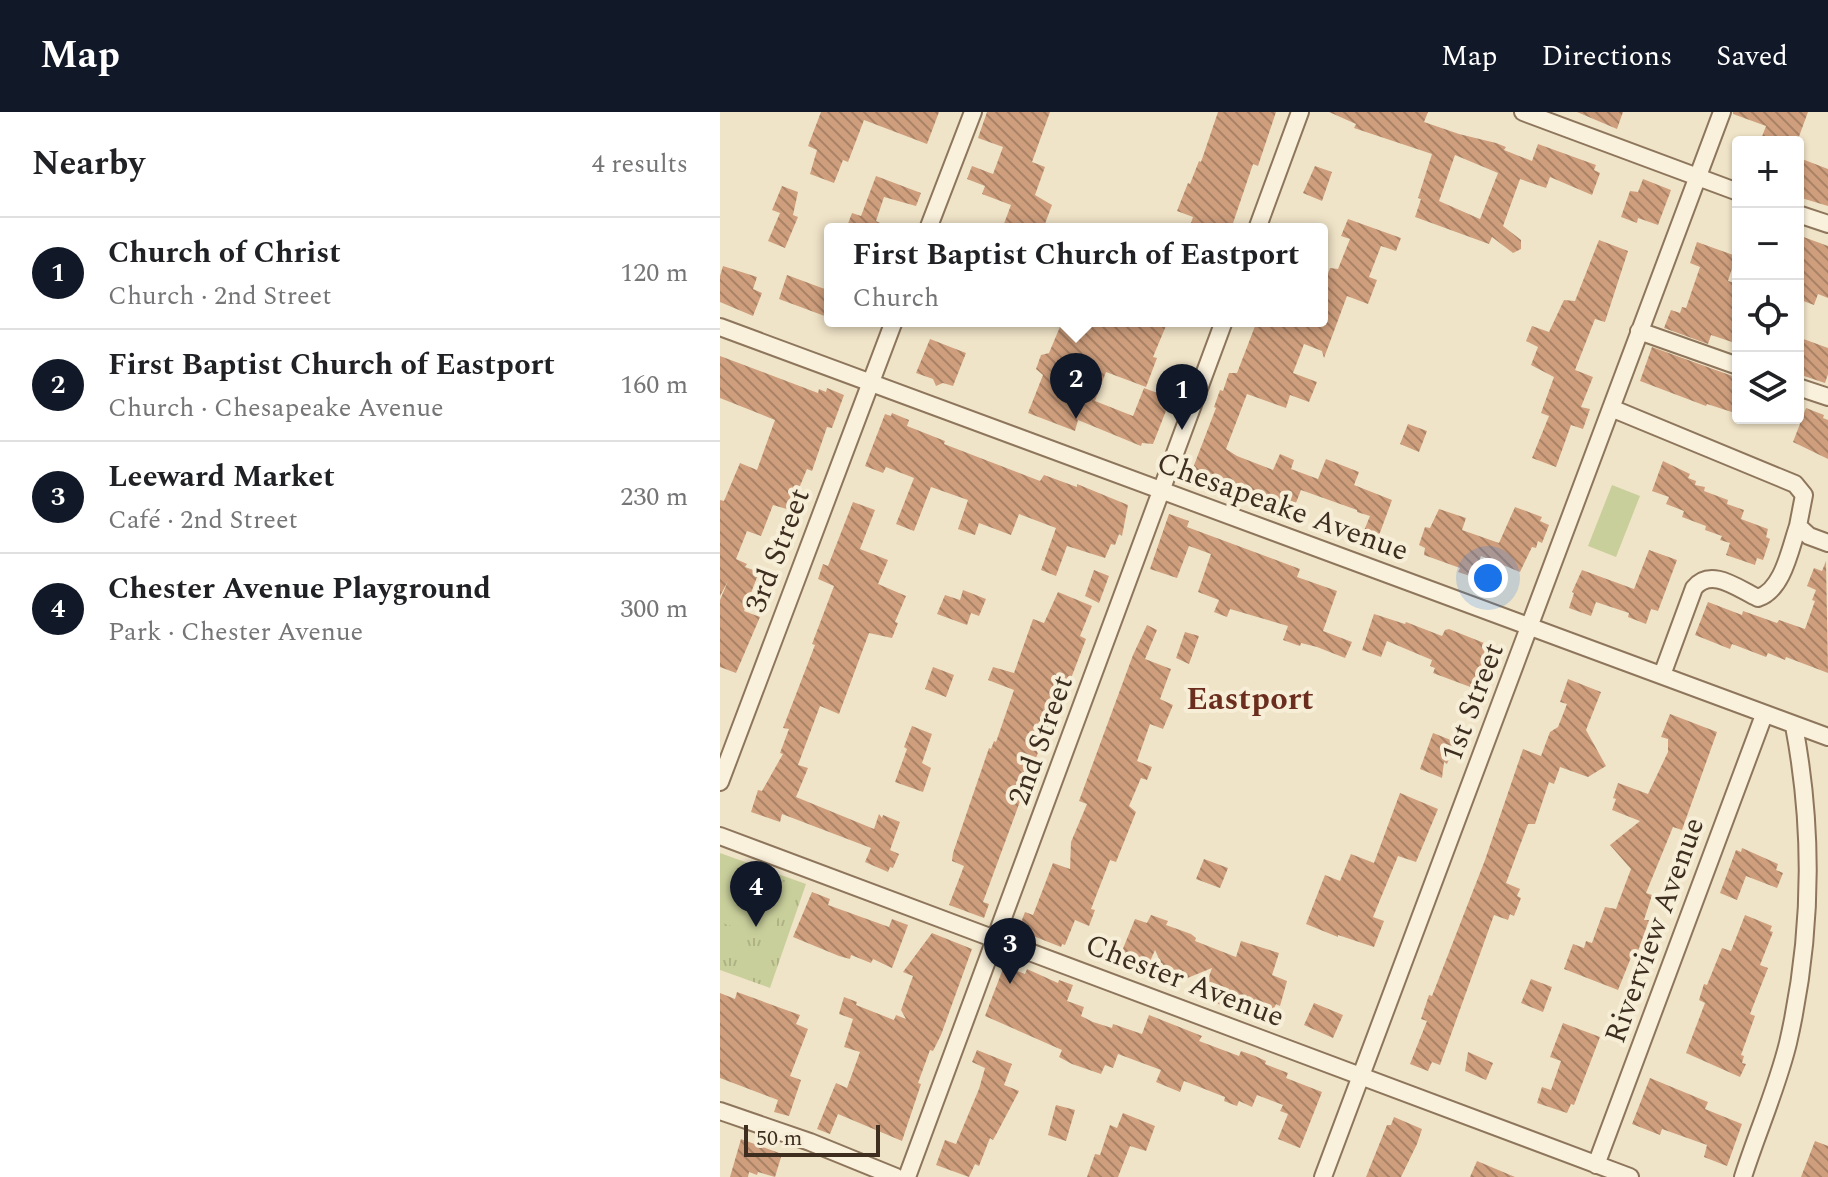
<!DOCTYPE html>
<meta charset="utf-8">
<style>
:root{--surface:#fff;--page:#f6f6f6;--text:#202124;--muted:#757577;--line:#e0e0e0;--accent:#111827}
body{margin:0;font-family:Spectral,serif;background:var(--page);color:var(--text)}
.controls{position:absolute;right:24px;top:24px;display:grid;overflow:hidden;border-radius:8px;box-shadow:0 2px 6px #0004}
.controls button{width:72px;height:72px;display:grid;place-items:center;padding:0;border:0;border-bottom:2px solid var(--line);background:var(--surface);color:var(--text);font:40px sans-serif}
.scale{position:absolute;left:24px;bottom:20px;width:136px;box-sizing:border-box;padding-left:8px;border:4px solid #3d2e20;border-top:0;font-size:22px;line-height:28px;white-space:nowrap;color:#3d2e20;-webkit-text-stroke:6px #f7eed8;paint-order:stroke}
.you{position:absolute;left:768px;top:466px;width:28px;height:28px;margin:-20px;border:6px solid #fff;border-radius:50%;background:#1a73e8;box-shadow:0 0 0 12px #1a73e833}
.badge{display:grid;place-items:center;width:52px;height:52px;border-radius:50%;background:var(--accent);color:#fff;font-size:26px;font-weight:700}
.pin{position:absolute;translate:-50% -66px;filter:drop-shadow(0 2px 4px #0008)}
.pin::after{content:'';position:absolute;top:42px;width:28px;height:24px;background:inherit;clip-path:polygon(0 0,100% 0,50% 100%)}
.popup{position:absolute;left:104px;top:111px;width:504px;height:104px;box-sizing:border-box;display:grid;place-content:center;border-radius:8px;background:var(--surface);filter:drop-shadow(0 2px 6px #0005);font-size:26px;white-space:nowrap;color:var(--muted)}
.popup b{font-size:30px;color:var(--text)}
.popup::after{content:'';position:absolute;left:50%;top:100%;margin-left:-16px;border:16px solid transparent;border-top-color:var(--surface)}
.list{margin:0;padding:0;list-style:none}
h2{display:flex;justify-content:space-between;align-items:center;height:104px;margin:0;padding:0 32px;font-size:34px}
h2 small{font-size:26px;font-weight:400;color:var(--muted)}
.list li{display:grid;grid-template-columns:52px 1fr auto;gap:24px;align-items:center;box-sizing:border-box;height:112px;padding:0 32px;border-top:2px solid var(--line)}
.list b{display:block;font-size:30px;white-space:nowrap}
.list p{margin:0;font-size:26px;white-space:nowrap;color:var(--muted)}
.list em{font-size:26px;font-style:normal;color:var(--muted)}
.icon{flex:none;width:44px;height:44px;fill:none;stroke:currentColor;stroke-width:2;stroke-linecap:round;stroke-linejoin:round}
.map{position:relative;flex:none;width:1108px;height:1065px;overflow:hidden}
header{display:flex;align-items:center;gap:48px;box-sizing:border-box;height:112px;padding:0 40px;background:var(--accent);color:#fff}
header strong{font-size:38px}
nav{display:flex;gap:44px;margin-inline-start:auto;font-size:28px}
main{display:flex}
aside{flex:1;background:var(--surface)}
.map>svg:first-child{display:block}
.grass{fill:url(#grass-tufts)}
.garden{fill:#c9cf9b}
.building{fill:url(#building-back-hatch);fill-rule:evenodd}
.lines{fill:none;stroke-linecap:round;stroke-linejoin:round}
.minor-casing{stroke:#8d765c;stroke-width:20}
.minor{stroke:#faf1dc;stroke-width:16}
.labels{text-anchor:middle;stroke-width:8;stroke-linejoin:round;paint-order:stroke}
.street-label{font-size:30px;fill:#3d2e20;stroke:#f7eed8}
.neighbourhood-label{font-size:32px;font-weight:bold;fill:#6b2e1e;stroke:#f7eed8}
</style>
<header>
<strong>Map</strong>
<nav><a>Map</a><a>Directions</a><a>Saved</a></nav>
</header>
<main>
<aside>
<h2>Nearby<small>4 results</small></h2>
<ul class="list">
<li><span class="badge">1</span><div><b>Church of Christ</b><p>Church · 2nd Street</p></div><em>120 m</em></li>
<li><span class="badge">2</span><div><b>First Baptist Church of Eastport</b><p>Church · Chesapeake Avenue</p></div><em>160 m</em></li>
<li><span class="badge">3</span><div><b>Leeward Market</b><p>Café · 2nd Street</p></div><em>230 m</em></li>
<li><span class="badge">4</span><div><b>Chester Avenue Playground</b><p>Park · Chester Avenue</p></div><em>300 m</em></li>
</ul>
</aside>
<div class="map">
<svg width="1108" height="1065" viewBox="0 0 1108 1065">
<defs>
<pattern id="grass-tufts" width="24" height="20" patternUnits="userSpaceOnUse" patternTransform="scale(2)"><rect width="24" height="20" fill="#c9cf9b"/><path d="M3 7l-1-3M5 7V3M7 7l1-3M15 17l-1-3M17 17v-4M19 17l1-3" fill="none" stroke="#aeb285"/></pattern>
<pattern id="building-back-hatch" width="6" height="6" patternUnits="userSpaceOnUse" patternTransform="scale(2)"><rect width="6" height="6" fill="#cf9f7d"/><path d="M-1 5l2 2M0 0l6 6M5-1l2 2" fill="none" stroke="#a98266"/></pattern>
</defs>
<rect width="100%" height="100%" fill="#f0e4c8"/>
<!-- grass -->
<path class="grass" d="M0 741 86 772 50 876 0 858Z"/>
<!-- garden -->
<path class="garden" d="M892 373 920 384 896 445 868 434Z
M0 747 70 772 50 828 0 810Z"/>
<!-- building -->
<path class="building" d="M101 0H219L207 32 144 8 128 50 123 48 114 71 90 62 97 38 88 34Z
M267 0H330L312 50 325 55 315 83 332 93 323 117H282L291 93 262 82 265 74 247 67 252 54 273 62 283 35 258 26Z
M498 0H556L538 54 533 52 511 117H469L473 105 457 99 468 71 470 72 479 49 481 50Z
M609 0H708L704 10 739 22 776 31 786 35 784 38 812 49 818 32 876 53 874 58 880 61 872 83 830 65 826 76 800 67 783 114 801 128V137L793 141 772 125 769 132 695 105 701 87 698 86 712 42 634 16 636 12ZM735 43 778 61 760 107 719 89Z
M857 0H903L897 17Z
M1013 0H1088L1077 30H1040L1046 14 1013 2Z
M1082 47 1108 57V94L1078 85V58Z
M595 54 612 60 602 89 583 81Z
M156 64 201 81 196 94 164 85 156 109 172 117H126L132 101 141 104Z
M923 67 951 78 938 113 918 106 917 111 901 105 910 79 918 80Z
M62 74 78 80 73 103 78 105 65 136 48 129 60 101 52 98Z
M628 107 681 126 676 139 661 134 649 165 657 168 648 192 627 184 604 246 602 239 584 232 573 261 597 270 589 290 570 283 566 296 527 282 506 337 517 344 553 358 560 342 574 348 571 357 598 367 606 347 639 360 634 373 672 388 658 426 643 421 650 404 637 400V398L581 378 572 401 471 361 496 296 494 295 500 278 503 279 509 261H517L537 209H602V177L610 156 618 157 630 127 621 124Z
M1078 123 1108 134V186L1098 182 1094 193 1078 187Z
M879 128 908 139 885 210 875 207 855 258 873 265 861 295 870 297 863 317 851 313 836 355 812 346 829 304 821 301 834 265 811 253 818 235 806 229 812 214 829 220 844 188 855 189Z
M977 130 1016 144 1008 169 1018 172V232L991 223 988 232 944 216 951 198 960 201 962 195 966 196 980 155 970 151Z
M3 154 37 165 33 177 42 181 33 204 0 190V164Z
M67 163 110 179V206L59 187Z
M363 209H448L433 245 437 246 426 275 386 260 375 289 413 304 424 276 451 286 433 332 422 331 421 334 358 308 355 319 308 301 323 263 316 257 321 243 329 241 342 210 360 217Z
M1078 225 1108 236V262L1105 271 1078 262Z
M210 227 246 241 233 274 223 271 216 274 213 267 196 261Z
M932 235 1018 266V302L987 292 986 294 920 269Z
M0 244 98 281 99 277 106 280 107 276 124 283 112 316 107 315 92 359 87 357 70 398 53 393 41 424 27 419 16 447 27 452 25 455 39 460 24 499 40 505 16 561 0 555V488L8 469 0 484V388L4 389 20 351 37 358 55 308 0 286Z
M1086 296 1104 303 1103 306 1108 308V347L1073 330Z
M172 301 189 308 187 314 225 329 224 332 320 369 324 363 357 375V372L408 393 402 424 399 422 395 433 391 432 385 446 347 434 336 464 321 458 336 416 299 402 291 423 259 411 255 423 238 417 248 388 211 375 194 419 176 412 194 366 166 355 163 361 145 354 165 302 171 304Z
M688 312 707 319 699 340 680 332Z
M943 349 970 362 968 366 976 369 975 373 985 375 984 379 1008 388 1007 392 1024 398 1021 407 1048 417 1046 425 1050 427 1043 448 1037 446 1035 453 1006 443 1010 431 1000 428 1002 424 985 418 986 414 962 405 964 399 946 392 949 385 932 379Z
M133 390 155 398 140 437 168 448 158 472 186 484 175 510 178 511 172 526 149 521 119 602 100 594 78 653 88 656 76 685 154 717 159 702 162 706 163 703 180 710 170 738 179 742 173 756 170 755 168 760 145 750 151 736 62 702 60 710 31 700 38 678 42 679 63 642 60 641 69 617 63 616 95 533 92 532 114 474 98 467 103 452 108 454Z
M795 395 822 405 820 409 829 413 822 431 818 429 816 436 812 435 800 460 761 444 753 465 738 460 740 456 704 443 705 436 699 433 705 415 710 416 719 397 746 406 742 418 779 431Z
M449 402 469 409 467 415 580 457 577 465 617 479 603 519 632 530 625 546 597 535 581 531 580 534 563 528 568 514 510 497 507 505 494 500 499 488 478 480 491 442 469 434 457 466 430 457Z
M929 438 957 448 938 499 931 497 926 512 908 505 909 501 876 490 871 504 849 496 854 481 852 480 862 458 914 477Z
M1106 449 1108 561 1066 545 1065 548 1048 541 1046 545 1012 532 1010 537 975 523 988 490 1022 503 1023 499 1057 511 1059 508 1085 517 1095 489 1092 488 1096 478 1087 474 1094 456 1102 459Z
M374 458 389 464 379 491 365 484Z
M243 478 266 487 259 504 251 501 247 513 217 502 225 483 240 488Z
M338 480 372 494 360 524 366 527 342 590 337 589 263 790 269 792 264 806 229 793 244 754 232 749 233 741 269 636 271 637 274 629 276 630 294 578 268 568 273 555 294 561 313 507 324 511Z
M654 502 685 512 686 510 722 524 725 518 729 517 779 537 770 561 760 557 753 576 713 561 715 556 710 554 712 548 667 529 661 545 642 538Z
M427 513 437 518 425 547 451 557 440 587 453 593 443 617 430 612 417 649 432 655 427 668 421 666 409 694 416 700 396 750 390 748 371 797 375 798 369 814 355 808 345 833 342 832 341 835 298 818 305 800 313 803 333 751 350 757 351 730 367 692 359 689 413 543Z
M465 520 479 524 469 552 456 546Z
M213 555 234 563 226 585 205 577Z
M848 567 881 580 866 618 886 654 868 665 840 655 834 672 829 670 815 712H808L786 771 800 777 797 784 801 786 794 804 790 802 788 808 774 803 720 953 712 950 708 959 690 952 707 909 701 907 709 883 712 884 765 748 803 637 821 644 830 620 838 615 847 592 840 590Z
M950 602 997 620 962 718 953 715 926 781 932 783 924 808H929L918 839 914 838 898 878 844 857 853 832 864 836 866 829 872 831 885 795 896 797 911 757 890 733 920 709 892 698 896 687 893 686 898 671 928 682 948 640V627L941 625Z
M192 614 212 622 202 651 211 656 203 680 175 670 187 637 184 635Z
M713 621 736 630 727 652 724 650 722 666 700 657Z
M680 681 718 697 696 750 678 744 653 805 664 809 654 835 618 823V825L586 812 605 763 620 769 631 742 654 751Z
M1022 736 1058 752 1056 758 1063 761 1057 776 1026 764 1017 788 1000 781 1016 738 1021 740Z
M484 747 508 756 500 776 476 767Z
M92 780 110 787 108 793 169 815 172 807 188 813 172 856 153 847 151 851 131 843 130 847 119 844 73 825Z
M431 803 448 809 446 813 471 822 476 826 475 829 516 845 521 829 559 841 552 863 567 869 560 894 556 892 551 904 530 895 527 904 482 885 492 856 460 869 447 864 435 838 428 854 406 845 402 839 415 807 427 811Z
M1025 803 1052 814 1050 819 1053 820 1040 853 1048 856 1030 902 1035 904 1021 943 1024 944 1022 951 1026 952 1020 965 966 941 985 891 979 888 984 872 987 873 1002 836 1011 839Z
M212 821 252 837 221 923 213 939 210 938 198 971 201 972 182 1029 118 1002 110 1022 97 1017 116 971 127 976 140 940 124 935 133 907 119 902 124 885 137 890 136 893 174 908 176 903 186 907 181 898 193 864 183 860Z
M284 854 305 862 307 857 338 871 339 868 353 873 347 889 364 895 361 904 373 910 392 916 393 912 422 922 429 903 482 924 479 929 519 944 521 939 535 944 546 949 545 952 568 961 566 966 602 980 580 1036 558 1027 568 1002 560 999 563 993 537 983 532 995 519 989 517 994 504 989 505 985 464 969 460 980 436 970 441 958 398 942 393 956 385 953 381 962 352 952 339 945 342 938 265 904Z
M811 867 832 875 823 900 801 891Z
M17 880 80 903 76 912 88 917 70 964 81 968 69 1004 54 1000 58 988 0 966V881L15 887Z
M594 891 623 903 613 926 584 913Z
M843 911 880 925 854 993 851 992 847 1001 817 991 822 975 831 978 841 949 830 945Z
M257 938 292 952 284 973 299 979 278 1019 273 1028 270 1026 259 1054 255 1052 249 1065 216 1053 225 1028 236 1032 259 977 265 956 252 950Z
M748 940 773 951 766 968 745 959Z
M930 966 988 990 985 997 1022 1012 1007 1054 984 1045 987 1033 942 1017 940 1023 912 1012Z
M336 993 355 998 346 1029 328 1023Z
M403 1001 435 1014 426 1039 410 1034 398 1065H367L375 1042 380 1043 390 1013 397 1016Z
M674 1005 702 1017 697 1032 681 1065H646L667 1013H671Z
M21 1027 62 1042 55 1065 38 1060 37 1063 29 1060 28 1065H10Z
M1095 1029 1108 1034V1065H1081Z
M757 1049 795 1065H750Z"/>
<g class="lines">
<!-- minor casing -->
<g class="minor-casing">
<path id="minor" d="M803 0 1018 80
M1078 102 1108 112
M208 117 253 0
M537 117 580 0
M0 215 1108 625
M919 219 1018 254
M1078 275 1108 285
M891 296 1075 372 1084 383 1078 414 1089 424 1108 431
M942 563 974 476C991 455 1017 476 1038 486 1063 478 1070 437 1078 414
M0 670 174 209
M0 724 910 1065
M0 999 90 1030 176 1065
M876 1053 1044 603
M187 1065 504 209
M603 1065 1002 0
M1023 1065C1037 1021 1057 976 1068 931 1092 826 1094 719 1074 614"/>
</g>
<!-- minor -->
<use href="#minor" class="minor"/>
</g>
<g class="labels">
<!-- street labels -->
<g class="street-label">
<text transform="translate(563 394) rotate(20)" y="10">Chesapeake Avenue</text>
<text transform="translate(57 438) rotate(-69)" y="10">3rd Street</text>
<text transform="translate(752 590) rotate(-69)" y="10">1st Street</text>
<text transform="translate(320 628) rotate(-70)" y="10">2nd Street</text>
<text transform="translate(934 818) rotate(-70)" y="10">Riverview Avenue</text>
<text transform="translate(465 868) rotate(21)" y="10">Chester Avenue</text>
</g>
<!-- neighbourhood labels -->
<g class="neighbourhood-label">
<text x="530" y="597">Eastport</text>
</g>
</g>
</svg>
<div class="controls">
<button>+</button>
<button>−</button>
<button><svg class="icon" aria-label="locate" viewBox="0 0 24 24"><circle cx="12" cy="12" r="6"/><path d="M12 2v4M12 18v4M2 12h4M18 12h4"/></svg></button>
<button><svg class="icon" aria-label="layers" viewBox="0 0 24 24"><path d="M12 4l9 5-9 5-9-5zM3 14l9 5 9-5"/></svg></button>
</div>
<div class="scale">50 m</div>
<div class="you"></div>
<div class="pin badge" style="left:462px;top:318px">1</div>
<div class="pin badge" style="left:356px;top:307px">2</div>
<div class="popup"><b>First Baptist Church of Eastport</b>Church</div>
<div class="pin badge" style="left:290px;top:872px">3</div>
<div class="pin badge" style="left:36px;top:815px">4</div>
</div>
</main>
